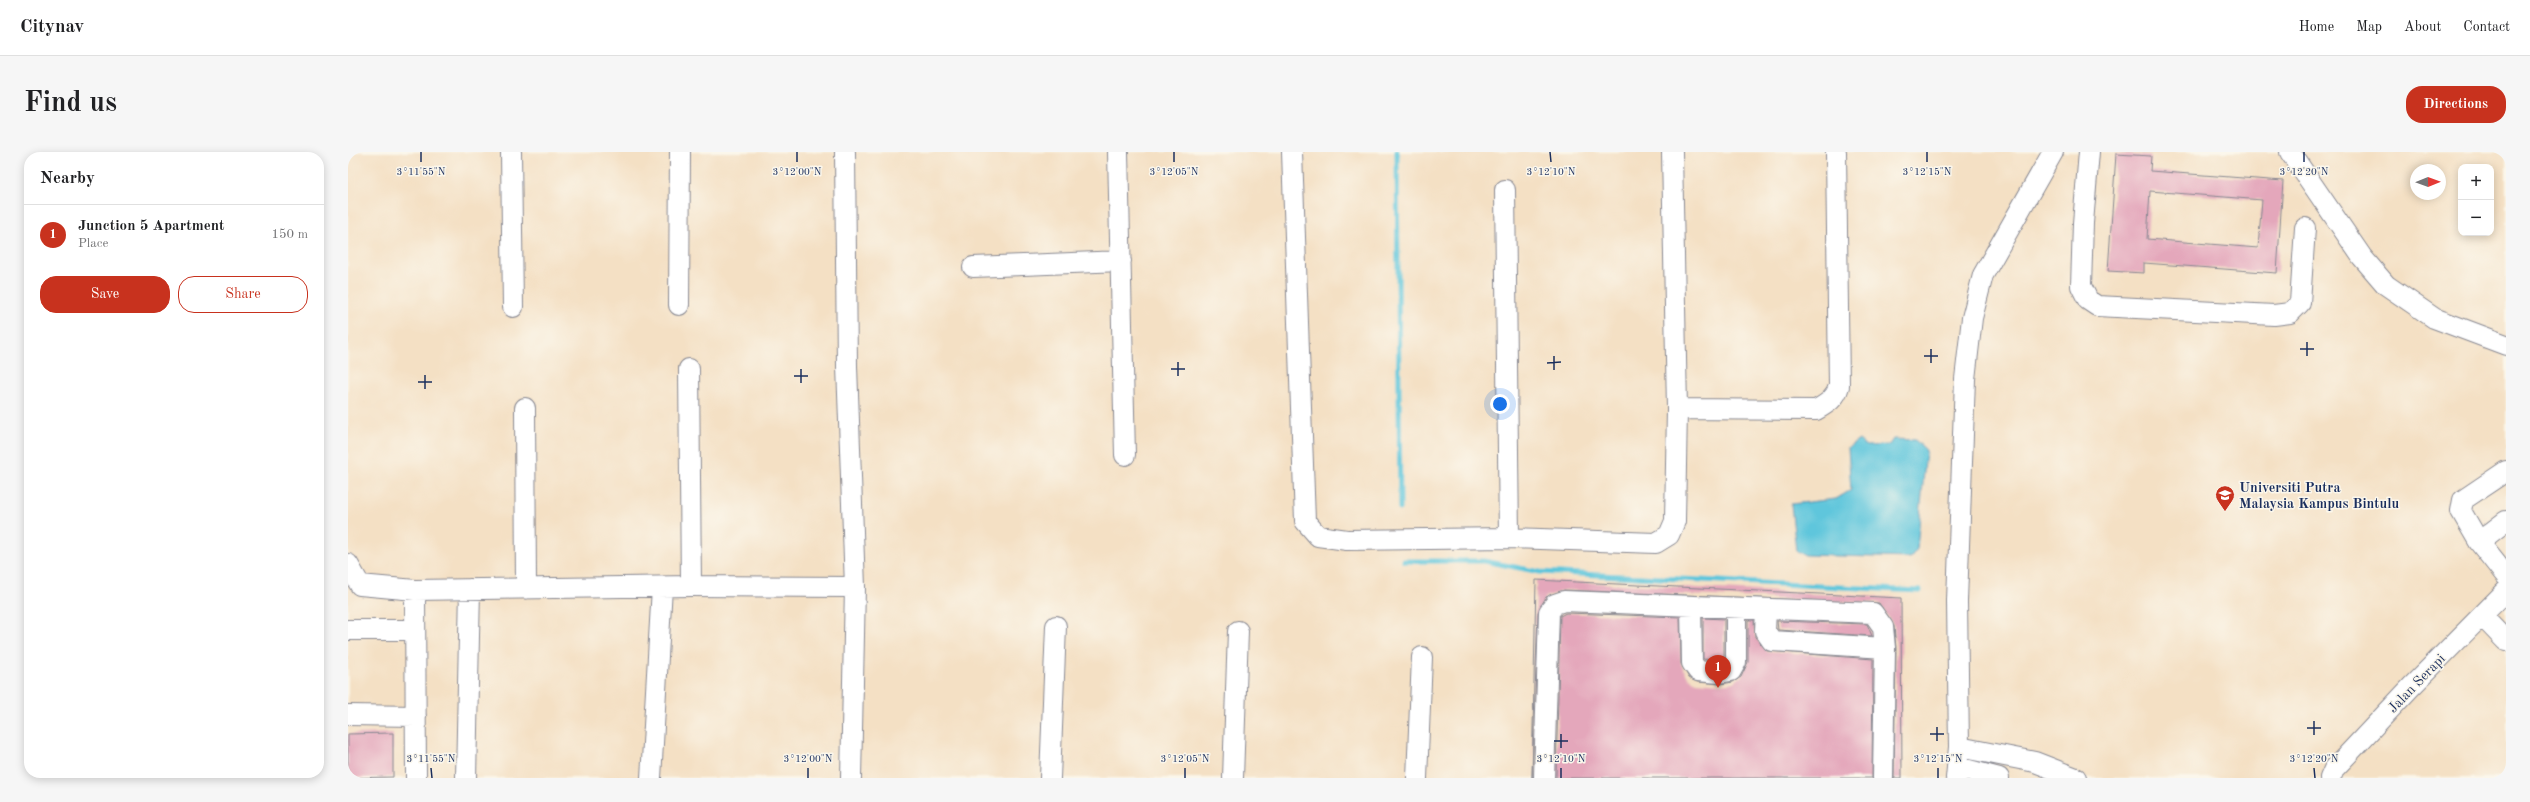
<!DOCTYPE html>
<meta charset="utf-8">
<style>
:root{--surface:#fff;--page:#f6f6f6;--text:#202124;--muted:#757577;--line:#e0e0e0;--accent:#c8321e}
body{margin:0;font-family:"Old Standard TT",serif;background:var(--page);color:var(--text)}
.controls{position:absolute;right:12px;top:12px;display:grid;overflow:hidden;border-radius:8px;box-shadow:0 2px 10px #0003}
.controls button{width:36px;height:36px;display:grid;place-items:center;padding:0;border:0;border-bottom:1px solid var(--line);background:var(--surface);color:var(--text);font:20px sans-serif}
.compass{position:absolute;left:2062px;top:12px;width:36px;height:36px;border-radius:50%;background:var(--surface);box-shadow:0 2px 10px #0003;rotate:89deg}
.you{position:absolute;left:1152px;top:252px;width:14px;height:14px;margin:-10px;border:3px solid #fff;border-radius:50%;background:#1a73e8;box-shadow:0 0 0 6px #1a73e833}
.badge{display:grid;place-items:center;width:26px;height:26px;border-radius:50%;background:var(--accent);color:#fff;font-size:13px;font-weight:700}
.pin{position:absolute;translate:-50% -33px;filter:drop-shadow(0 1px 2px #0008)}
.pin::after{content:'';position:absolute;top:21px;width:14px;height:12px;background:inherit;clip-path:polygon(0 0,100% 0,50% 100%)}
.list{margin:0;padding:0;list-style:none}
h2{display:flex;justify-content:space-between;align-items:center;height:52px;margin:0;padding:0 16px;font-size:17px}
h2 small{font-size:13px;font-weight:400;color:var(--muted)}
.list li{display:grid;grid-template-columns:26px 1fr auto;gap:12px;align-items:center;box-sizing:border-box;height:60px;padding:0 16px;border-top:1px solid var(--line)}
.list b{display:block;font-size:15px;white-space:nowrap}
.list p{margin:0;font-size:13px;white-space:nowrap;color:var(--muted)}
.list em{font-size:13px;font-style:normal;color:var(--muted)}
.actions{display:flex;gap:8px;padding:12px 16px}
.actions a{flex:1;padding:9px 0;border:1px solid var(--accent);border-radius:16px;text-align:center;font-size:14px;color:var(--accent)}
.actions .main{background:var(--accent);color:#fff}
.map{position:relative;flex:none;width:2158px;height:626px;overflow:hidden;border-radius:16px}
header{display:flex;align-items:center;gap:24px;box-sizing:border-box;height:56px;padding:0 20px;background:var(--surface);border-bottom:1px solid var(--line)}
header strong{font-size:19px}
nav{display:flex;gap:22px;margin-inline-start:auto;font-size:14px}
.intro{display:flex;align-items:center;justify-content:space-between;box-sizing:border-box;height:96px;padding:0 24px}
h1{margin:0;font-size:28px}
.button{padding:10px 18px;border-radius:16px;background:var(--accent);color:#fff;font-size:14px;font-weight:700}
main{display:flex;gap:24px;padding:0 24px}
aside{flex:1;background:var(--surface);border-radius:16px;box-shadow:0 2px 10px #0003}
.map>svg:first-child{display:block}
.water{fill:#5fc6dc;stroke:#3d7a9d}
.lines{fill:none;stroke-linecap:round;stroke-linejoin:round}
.stream{stroke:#5fc6dc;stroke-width:5}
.building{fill:#e4a7bb;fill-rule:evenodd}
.minor-casing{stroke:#888891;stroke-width:22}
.minor{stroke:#fff;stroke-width:20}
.ticks{fill:none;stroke:#1b2f5e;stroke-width:1.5}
.labels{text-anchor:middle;stroke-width:3;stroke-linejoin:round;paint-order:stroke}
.poi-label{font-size:14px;font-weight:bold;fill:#1b2f5e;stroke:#fbf7ec;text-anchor:start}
.street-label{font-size:14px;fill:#1b2f5e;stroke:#fbf7ec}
.ticks-label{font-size:10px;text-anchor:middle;fill:#1b2f5e;stroke:#fbf7ec;stroke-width:3;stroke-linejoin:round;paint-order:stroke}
</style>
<header>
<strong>Citynav</strong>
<nav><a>Home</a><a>Map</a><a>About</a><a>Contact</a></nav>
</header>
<div class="intro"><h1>Find us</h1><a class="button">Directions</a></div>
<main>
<aside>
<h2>Nearby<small></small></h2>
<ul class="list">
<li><span class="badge">1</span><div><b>Junction 5 Apartment</b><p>Place</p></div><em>150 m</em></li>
</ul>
<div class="actions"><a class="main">Save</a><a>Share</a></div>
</aside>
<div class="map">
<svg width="2158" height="626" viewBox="0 0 2158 626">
<rect width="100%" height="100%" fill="#fbf7ec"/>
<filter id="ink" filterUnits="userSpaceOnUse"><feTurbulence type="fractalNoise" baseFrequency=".025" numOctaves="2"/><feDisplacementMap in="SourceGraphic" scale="8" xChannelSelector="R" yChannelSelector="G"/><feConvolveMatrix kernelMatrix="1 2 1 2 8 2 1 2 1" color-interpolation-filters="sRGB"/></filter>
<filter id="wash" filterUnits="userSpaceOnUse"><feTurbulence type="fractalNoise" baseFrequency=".012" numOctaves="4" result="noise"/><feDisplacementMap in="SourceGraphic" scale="16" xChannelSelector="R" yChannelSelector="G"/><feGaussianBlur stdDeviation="0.9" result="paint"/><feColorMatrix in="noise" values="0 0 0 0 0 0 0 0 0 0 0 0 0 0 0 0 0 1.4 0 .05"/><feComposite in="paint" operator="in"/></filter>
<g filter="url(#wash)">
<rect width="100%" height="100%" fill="#f4e0c4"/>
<!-- water -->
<path class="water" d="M1545 287 1567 288 1578 298 1569 397 1562 406 1457 403 1448 399 1443 352 1488 347 1503 338 1500 296 1511 288 1518 294 1541 293Z"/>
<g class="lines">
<!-- stream -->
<path class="stream" d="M1049 0 1052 357
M1056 409H1136L1192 420 1572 439"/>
</g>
<g id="blocks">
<!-- building -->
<path class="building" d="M1768 2 1803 4 1802 19 1935 29 1929 121 1796 111V121L1760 119ZM1802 39 1914 48 1910 96 1799 87Z
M1188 428 1553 446 1554 626H1546L1548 496 1546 474 1531 451 1216 438 1198 445 1190 460 1184 626Z
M1218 461 1332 465 1333 512 1341 526 1349 530 1373 532 1385 530 1393 525 1400 510V468H1406L1407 485 1419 499 1525 507 1524 626H1208L1212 464Z
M1355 466 1376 467V509L1355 507Z
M1429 469 1519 472 1524 484 1430 478Z
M45 581V625L0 626V582Z"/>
</g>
</g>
<g filter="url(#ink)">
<use href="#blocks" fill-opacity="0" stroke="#888891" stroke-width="1"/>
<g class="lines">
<!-- minor casing -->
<g class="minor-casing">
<path id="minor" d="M163 0 165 155
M770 0 777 303
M944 0 957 369 970 384 999 388 1161 386 1308 391 1321 383 1327 369 1329 257 1324 0
M1741 0 1735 71 1733 134 1740 148 1749 154 1926 163 1942 161 1952 151 1957 76
M1942 0 2014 105 2038 133 2086 166 2158 193
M1157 38 1161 386
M625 115 773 109
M331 153 332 0
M341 217 343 434
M177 256 178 437
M1329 257 1468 258C1479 252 1488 246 1491 234L1488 0
M2158 319 2115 348 2113 359 2131 390 2158 424
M2131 390 2158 369
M0 412 12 433 67 438 343 434 507 435 499 214 497 0
M67 438 68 626
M1343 455 1344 511 1350 519 1371 521 1383 519 1388 510V456
M1418 458 1417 479 1424 489 1537 496
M2134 464 2158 489
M0 478H67
M0 563 68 564
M1611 595 1687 610 1728 626
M1609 615 1651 626
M118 626 122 437
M303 626 314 435
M503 626 507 435
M702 626 708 474
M885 626 890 479
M1069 626 1074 505
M1196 626 1201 460 1207 452 1216 449 1525 461 1535 475 1537 496 1535 626
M1608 626 1611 595 1609 449 1617 227 1624 166 1635 123 1705 0
M1982 626 1986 617 2063 535 2158 439"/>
</g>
<!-- minor -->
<use href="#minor" class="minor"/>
</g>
</g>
<!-- ticks -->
<path class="ticks" d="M73 0V10M449 0V10M826 0V10M1202 0 1203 10M1579 0V10M1956 0V10M1959 190V204M1583 197V211M1952 197H1966M1206 204V218M1576 204H1590M830 210V224M1199 211 1213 210M453 217V231M823 217H837M77 223V237M446 224H460M70 230H84M1966 569V583M1589 575V589M1959 576H1973M1213 582V596M1582 582H1596M1206 589H1220M83 616 84 626M460 616V626M837 616V626M1213 616V626M1590 616V626M1966 616 1967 626"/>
<!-- icons -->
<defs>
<g id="university-pin" transform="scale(1)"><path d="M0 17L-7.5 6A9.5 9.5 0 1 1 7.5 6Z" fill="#c8321e" stroke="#fbf7ec"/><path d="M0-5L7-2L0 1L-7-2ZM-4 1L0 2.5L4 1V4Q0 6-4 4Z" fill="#fff"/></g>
</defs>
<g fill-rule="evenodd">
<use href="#university-pin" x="1877" y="343"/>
</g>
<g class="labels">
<!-- poi labels -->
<g class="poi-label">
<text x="1891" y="340">Universiti Putra<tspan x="1891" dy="16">Malaysia Kampus Bintulu</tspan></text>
</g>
<!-- street labels -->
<g class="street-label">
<text transform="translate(2068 531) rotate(-46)" y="5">Jalan Serapi</text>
</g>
</g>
<g class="ticks-label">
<text x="73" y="23">3°11'55"N</text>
<text x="449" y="23">3°12'00"N</text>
<text x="826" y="23">3°12'05"N</text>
<text x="1203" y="23">3°12'10"N</text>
<text x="1579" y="23">3°12'15"N</text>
<text x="1956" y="23">3°12'20"N</text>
<text x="83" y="610">3°11'55"N</text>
<text x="460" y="610">3°12'00"N</text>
<text x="837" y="610">3°12'05"N</text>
<text x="1213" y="610">3°12'10"N</text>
<text x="1590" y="610">3°12'15"N</text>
<text x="1966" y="610">3°12'20"N</text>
</g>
</svg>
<div class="controls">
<button>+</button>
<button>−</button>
</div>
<svg class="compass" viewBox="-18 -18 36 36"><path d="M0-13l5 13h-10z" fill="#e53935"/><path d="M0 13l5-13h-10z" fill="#757577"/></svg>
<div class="you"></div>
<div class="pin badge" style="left:1370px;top:536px">1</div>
</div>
</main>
